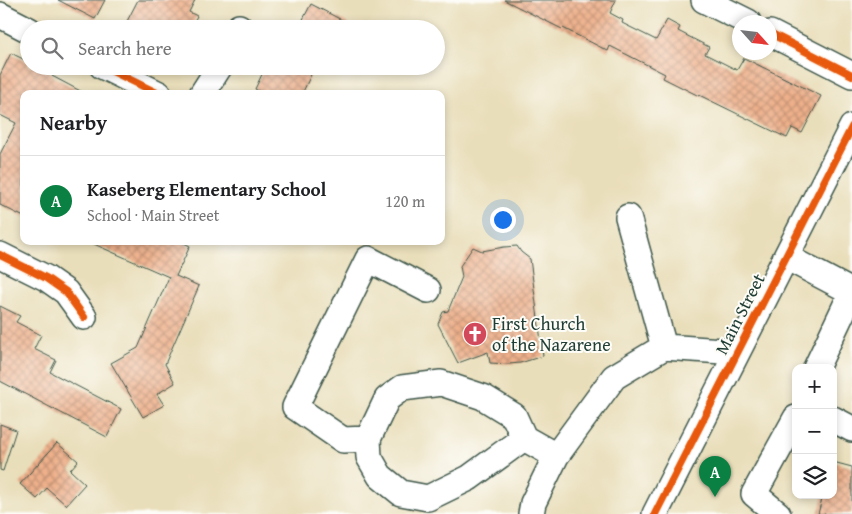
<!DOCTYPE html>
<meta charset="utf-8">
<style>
:root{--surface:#fff;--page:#f2f2f2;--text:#202124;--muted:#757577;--line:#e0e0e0;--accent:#0b8043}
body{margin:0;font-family:"Gentium Book Plus",serif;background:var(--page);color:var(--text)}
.controls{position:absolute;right:15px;bottom:15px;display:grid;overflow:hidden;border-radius:10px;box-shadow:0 2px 8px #0003}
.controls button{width:45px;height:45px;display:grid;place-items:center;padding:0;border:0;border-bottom:1px solid var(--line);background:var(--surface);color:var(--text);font:25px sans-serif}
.compass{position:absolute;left:732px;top:15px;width:45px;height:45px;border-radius:50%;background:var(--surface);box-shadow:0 2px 8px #0003;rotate:117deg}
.you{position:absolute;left:502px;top:219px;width:18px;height:18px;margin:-12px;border:4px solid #fff;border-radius:50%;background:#1a73e8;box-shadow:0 0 0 8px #1a73e833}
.badge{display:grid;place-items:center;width:32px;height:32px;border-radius:50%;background:var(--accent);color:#fff;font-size:16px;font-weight:700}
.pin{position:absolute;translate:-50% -41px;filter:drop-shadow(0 1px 2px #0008)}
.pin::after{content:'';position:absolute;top:26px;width:18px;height:15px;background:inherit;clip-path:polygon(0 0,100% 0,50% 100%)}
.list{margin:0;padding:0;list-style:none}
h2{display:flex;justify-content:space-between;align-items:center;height:65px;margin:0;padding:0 20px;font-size:21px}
h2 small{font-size:16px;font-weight:400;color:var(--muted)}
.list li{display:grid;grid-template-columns:32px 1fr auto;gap:15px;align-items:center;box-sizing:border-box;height:90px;padding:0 20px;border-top:1px solid var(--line)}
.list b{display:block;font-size:19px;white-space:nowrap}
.list p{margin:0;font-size:16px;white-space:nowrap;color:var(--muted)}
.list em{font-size:16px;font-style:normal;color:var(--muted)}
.icon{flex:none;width:28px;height:28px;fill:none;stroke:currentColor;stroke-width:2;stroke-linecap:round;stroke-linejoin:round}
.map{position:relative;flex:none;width:852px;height:514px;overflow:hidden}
.search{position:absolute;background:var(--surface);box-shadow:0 2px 8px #0003;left:20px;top:20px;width:425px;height:55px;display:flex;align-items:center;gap:12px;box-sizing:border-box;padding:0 18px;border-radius:28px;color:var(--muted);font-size:19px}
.panel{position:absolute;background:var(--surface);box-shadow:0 2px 8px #0003;left:20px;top:90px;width:425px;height:155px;border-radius:10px}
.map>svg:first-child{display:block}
.building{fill:url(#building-cross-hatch)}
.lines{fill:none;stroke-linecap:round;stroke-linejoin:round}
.minor-casing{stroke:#3d5548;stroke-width:28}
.minor{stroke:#fff;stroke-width:25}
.cycleway-casing{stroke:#fdfcf7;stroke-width:11}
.cycleway{stroke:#e8590c;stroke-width:8}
.labels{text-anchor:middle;stroke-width:4;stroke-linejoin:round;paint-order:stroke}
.street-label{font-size:18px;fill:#1f3d34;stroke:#fdfcf7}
.poi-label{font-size:18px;fill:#1f3d34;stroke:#fdfcf7;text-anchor:start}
</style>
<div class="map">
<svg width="852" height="514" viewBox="0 0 852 514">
<defs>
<pattern id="building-cross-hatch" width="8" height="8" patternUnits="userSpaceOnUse" patternTransform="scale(1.25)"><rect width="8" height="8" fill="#eeb08b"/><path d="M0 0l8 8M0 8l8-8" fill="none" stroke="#c09072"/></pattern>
</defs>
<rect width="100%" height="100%" fill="#fdfcf7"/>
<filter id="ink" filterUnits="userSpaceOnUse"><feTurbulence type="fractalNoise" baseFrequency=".02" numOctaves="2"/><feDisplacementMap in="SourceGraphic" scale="10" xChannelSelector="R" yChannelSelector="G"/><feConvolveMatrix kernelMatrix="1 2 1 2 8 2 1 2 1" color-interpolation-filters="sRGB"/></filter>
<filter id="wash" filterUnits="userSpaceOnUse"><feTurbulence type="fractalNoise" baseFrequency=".0096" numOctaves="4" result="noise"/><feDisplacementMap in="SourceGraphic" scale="20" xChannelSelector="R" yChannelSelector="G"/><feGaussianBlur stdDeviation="1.12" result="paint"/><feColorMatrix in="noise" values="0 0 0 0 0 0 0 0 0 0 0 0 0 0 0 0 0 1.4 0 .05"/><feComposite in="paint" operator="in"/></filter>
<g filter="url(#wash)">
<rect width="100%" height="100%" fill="#e9deba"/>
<g id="blocks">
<!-- building -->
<path class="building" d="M58 0H105L95 19Z
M138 0H195L189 12 197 16 190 29H123Z
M504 0H616L610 13 623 20 622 23 656 40 667 20 680 27 678 31 709 47 705 54 737 70 744 58 821 96 802 133 792 128 787 138 699 95V96L663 78 665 74 610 46 608 51 563 28 562 29Z
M311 4 359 29H298Z
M11 53 29 62V66H37L53 74 52 76 86 94H24V217L0 205V154L16 123 0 115V75Z
M266 66H269L280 72 283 66H315L302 94H264L255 89Z
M87 241H180L190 246 176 276 199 286 165 364 175 383 157 394 164 405 143 417 111 363 138 348 169 277Z
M517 246 521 252 530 259 543 356 520 363 509 364 490 363 488 352 458 363 438 324 443 312 448 311 462 277 460 266 473 247 482 251 504 247Z
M0 306 20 316 16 322 41 335 34 349 56 360 50 372 121 409 107 437 0 381Z
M0 424 16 430 3 471 0 470Z
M57 443 78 461 70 470 85 484 66 505 47 488 37 499 20 484Z
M833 462 852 467V514H818L823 495H833Z"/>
</g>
</g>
<g filter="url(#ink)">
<use href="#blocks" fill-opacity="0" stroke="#3d5548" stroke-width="1"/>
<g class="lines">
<!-- minor casing -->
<g class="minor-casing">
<path id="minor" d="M704 0 748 22
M0 15 29 30
M239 29V27
M770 33 852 75
M102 66 159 94
M202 94 220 66
M628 217 664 347
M0 255 46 278 66 292 84 317
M786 257 852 292 816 368
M833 419 852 429
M524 438 514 416 483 397 441 383 402 388 387 399 368 439 369 457 380 476 401 493 428 498 469 478 524 438 556 456
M368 439 343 440 295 407 368 259 428 290
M531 514 533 503 556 456 614 377 664 347 737 352
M655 514 852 127
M778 514 754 494 796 418"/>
</g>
<!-- minor -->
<use href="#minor" class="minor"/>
<!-- cycleway casing -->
<g class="cycleway-casing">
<path id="cycleway" d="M770 33 852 75
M102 66 159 94
M0 255 46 278 66 292 84 317
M655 514 852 127"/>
</g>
<!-- cycleway -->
<use href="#cycleway" class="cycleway"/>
</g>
</g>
<!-- icons -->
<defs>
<g id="church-disc" transform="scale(1.25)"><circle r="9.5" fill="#d1495b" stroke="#fdfcf7"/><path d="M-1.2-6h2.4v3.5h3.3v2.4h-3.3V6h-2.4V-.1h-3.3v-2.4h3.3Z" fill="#fff"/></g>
</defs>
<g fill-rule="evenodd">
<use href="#church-disc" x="475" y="334"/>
</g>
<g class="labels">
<!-- street labels -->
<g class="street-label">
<text transform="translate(740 314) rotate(-63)" y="6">Main Street</text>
</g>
<!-- poi labels -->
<g class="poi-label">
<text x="492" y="330">First Church<tspan x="492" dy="21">of the Nazarene</tspan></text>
</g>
</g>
</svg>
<div class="controls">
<button>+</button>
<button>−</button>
<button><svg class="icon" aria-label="layers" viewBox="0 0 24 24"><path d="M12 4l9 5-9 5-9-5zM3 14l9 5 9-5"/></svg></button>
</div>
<svg class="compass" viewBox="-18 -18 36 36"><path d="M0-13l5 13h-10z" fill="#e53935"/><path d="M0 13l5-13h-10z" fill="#757577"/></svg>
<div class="you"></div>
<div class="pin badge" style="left:715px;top:497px">A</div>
<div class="search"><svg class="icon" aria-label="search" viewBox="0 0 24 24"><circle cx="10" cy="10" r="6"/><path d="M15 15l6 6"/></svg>Search here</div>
<section class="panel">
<h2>Nearby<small></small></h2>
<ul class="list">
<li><span class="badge">A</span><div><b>Kaseberg Elementary School</b><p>School · Main Street</p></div><em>120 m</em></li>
</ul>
</section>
</div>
